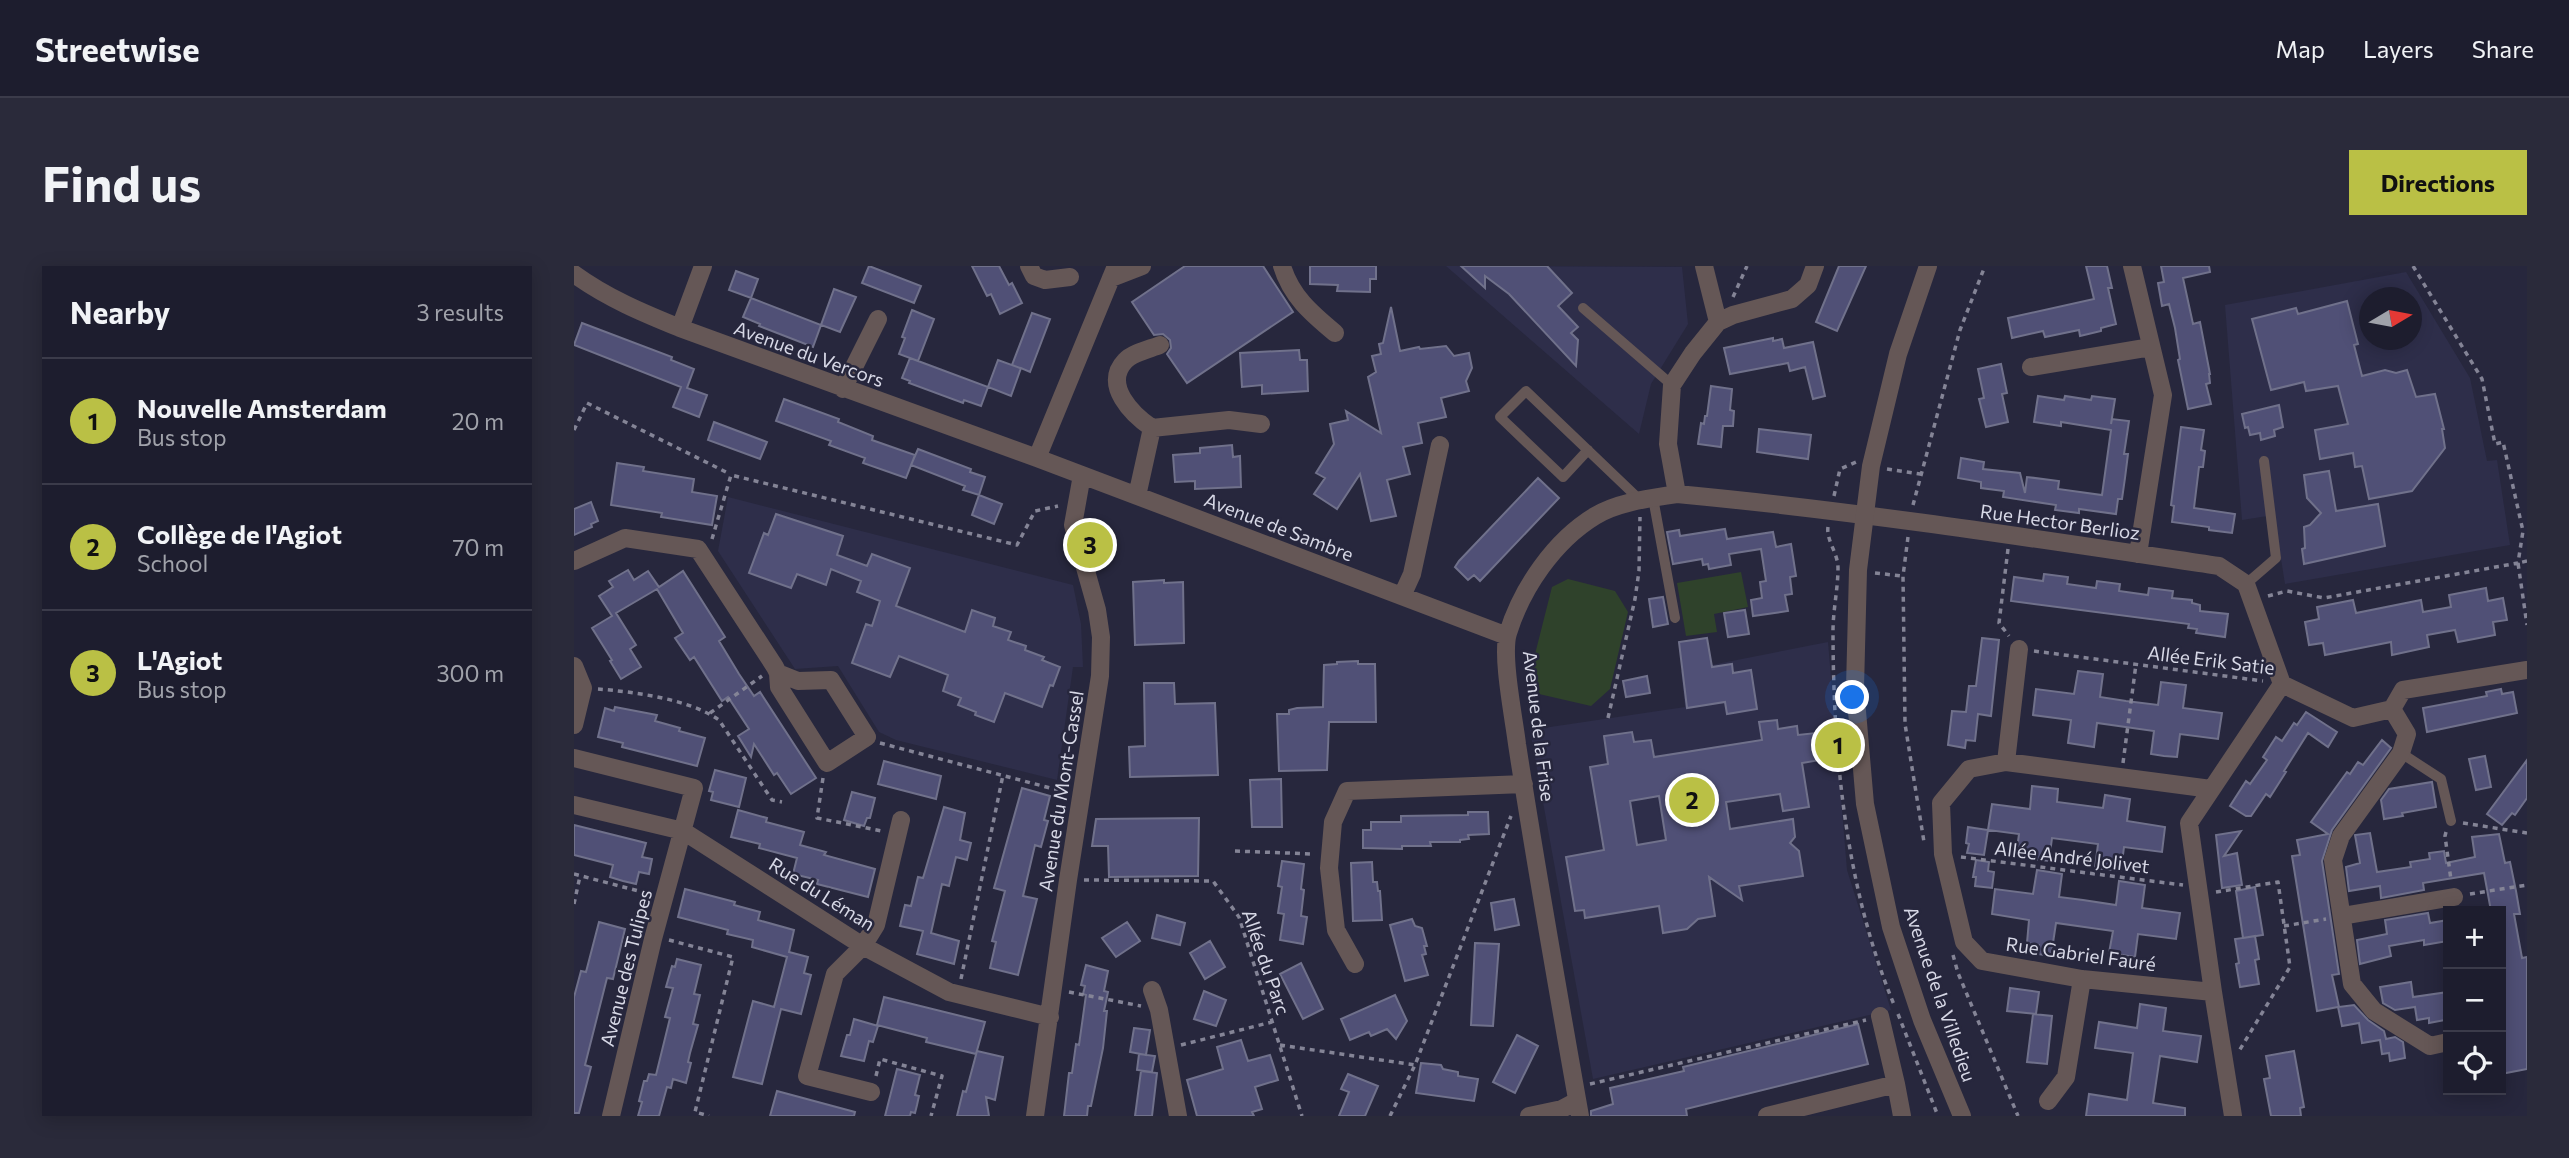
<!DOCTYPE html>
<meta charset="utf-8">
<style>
:root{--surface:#1d1d2e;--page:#2a2a3a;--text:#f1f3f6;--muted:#a0a2aa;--line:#3b3b4a;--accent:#bac045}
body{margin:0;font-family:Commissioner,sans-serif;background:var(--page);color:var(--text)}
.controls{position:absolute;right:21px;bottom:21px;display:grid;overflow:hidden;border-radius:0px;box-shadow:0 4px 18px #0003}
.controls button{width:63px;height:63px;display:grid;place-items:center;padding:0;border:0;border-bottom:2px solid var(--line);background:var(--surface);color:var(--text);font:35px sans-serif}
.compass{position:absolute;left:1785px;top:21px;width:63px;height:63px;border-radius:50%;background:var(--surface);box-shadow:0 4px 18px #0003;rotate:80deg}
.you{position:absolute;left:1279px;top:432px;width:24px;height:24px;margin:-18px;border:5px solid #fff;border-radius:50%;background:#1a73e8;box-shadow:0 0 0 10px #1a73e833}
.badge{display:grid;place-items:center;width:46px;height:46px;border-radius:50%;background:var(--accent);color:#111;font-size:23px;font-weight:700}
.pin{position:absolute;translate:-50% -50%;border:4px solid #fff;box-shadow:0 2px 7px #0006}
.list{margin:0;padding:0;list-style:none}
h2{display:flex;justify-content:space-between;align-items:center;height:91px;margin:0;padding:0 28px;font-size:30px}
h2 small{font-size:23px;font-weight:400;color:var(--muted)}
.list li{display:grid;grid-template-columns:46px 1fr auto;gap:21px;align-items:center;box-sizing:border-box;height:126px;padding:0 28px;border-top:2px solid var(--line)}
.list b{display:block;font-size:26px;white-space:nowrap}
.list p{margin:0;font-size:23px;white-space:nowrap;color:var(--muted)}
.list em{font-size:23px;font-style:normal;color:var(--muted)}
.icon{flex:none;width:38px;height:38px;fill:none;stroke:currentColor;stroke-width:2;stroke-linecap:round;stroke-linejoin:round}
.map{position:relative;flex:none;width:1953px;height:850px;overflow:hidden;border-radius:0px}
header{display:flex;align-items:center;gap:42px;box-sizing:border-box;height:98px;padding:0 35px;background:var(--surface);border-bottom:2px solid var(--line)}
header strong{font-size:33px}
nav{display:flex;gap:38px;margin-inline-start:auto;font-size:24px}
.intro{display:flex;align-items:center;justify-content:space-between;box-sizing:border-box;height:168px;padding:0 42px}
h1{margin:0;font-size:49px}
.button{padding:18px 32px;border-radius:0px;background:var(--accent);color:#111;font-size:24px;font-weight:700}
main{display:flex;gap:42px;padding:0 42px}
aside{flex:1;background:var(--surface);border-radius:0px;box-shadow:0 4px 18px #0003}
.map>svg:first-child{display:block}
.built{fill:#2e2e4a;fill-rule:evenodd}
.green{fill:#2f422b}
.building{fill:#505076;stroke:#70718b;stroke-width:2;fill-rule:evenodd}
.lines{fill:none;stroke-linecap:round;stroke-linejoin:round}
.path{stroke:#848496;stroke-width:3.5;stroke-dasharray:5 5;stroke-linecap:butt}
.service{stroke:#655756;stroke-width:10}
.minor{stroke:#655756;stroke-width:18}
.tertiary{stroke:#655756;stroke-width:18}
.labels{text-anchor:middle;stroke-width:5;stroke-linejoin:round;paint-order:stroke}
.street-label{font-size:19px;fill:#d7d8e6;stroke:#27273d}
</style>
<header>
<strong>Streetwise</strong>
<nav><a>Map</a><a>Layers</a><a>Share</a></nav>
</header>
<div class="intro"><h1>Find us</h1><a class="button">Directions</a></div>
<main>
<aside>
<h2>Nearby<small>3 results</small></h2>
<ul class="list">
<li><span class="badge">1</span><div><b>Nouvelle Amsterdam</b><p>Bus stop</p></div><em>20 m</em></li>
<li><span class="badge">2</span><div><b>Collège de l'Agiot</b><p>School</p></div><em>70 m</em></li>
<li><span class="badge">3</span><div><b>L'Agiot</b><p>Bus stop</p></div><em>300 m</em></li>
</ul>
</aside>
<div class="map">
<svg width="1953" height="850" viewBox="0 0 1953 850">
<rect width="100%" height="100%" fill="#27273d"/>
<!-- built -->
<path class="built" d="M872 0 1108 1 1114 58 1077 118 1065 168Z
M1832 6 1896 112 1913 195 1923 194 1936 279 1711 318 1700 249 1668 254 1651 39ZM1796 32H1838V74H1796Z
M154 231 499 319 507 358 509 401H499L483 514 322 474 305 466 264 400 221 403 144 285Z
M1254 376 1273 604 1317 744 1019 813 956 464 1111 441 1107 405Z"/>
<!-- green -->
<path class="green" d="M1167 306 1174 341 1140 348 1143 366 1112 370 1103 317Z
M994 313 1041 325 1054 346 1036 423 1017 440 965 428 956 408 978 321Z"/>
<!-- building -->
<path class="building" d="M295 0 347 20 340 37 288 17Z
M398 0H425L435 19 438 17 448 37 426 48 417 28 413 30Z
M611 0H689L719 46 613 117 593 88 597 82 596 74 589 68 580 69 558 36Z
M736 0H802V13H796V26L763 25 764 19 736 18Z
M887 0H973L998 27 984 40 1004 61 997 67 1004 74 1002 100 935 28 911 10V22Z
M1265 0H1292L1263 65 1242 56Z
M1512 0H1533L1538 22H1534L1542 58 1527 62V65L1506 70 1505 64 1471 71 1469 65 1438 72 1434 52 1520 33Z
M1587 0H1635L1636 6 1609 12 1619 58 1626 56 1636 108H1635L1636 117 1632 118 1637 138 1614 143 1604 94 1606 93 1601 62 1595 38 1588 40 1584 17 1590 16Z
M162 5 184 13 177 32 155 24Z
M260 23 282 31 266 66 247 59Z
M177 32 247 59 239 81 185 60 186 58 169 51Z
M1773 35 1784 78 1780 79 1788 110 1811 104 1822 107 1833 104 1842 131 1861 128 1870 163H1868L1871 182 1838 225 1795 233 1788 200 1781 201 1779 187 1746 193 1741 164 1774 158 1764 120 1732 125 1730 116 1697 124 1678 53 1722 42 1724 48Z
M817 41 826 85 845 81 846 83 872 80 880 90 895 87 898 102 892 115 895 125 867 132 872 151 844 157 848 177 829 181 836 208 813 214 822 250 797 255 786 208 763 243 740 228 751 212 742 207 760 178 756 158 774 154 772 145 807 167 794 111 802 106 798 90 807 88 805 78 809 77Z
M338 44 360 53 344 95 325 88 331 72 328 71Z
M458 47 476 53 456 106 447 102 437 130 414 121 424 94 446 102 438 99Z
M8 57 98 91 97 94 120 103 113 122 133 129 125 151 99 141 107 121 0 79Z
M1199 72V75L1208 73 1210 82 1239 76 1251 130 1239 133 1231 101 1216 105 1214 97 1156 108 1150 82Z
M725 84 726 94H733L734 125 688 128V119L668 121 666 87Z
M336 92 414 121 407 140 390 134 389 137 335 117 336 115 328 112Z
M1427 98 1433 127 1428 128 1434 156 1412 161 1405 133 1410 132 1404 103Z
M1137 120 1158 123 1156 144 1160 145 1159 160H1149L1147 181 1124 178 1127 157 1130 158 1131 150H1133Z
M1464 130 1490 134 1491 130 1517 134 1518 130 1541 133 1537 158 1538 153 1555 155 1550 188H1554L1551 212 1548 233H1544L1542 248 1505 243V247L1481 244 1482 239 1429 231 1430 225 1407 222V216L1384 212 1387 192 1410 196 1409 203 1446 207 1451 227 1453 211 1485 215 1484 223 1528 229 1537 164 1487 156V160L1460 156Z
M210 133 265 153 264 156 299 170 298 174 341 189 332 212 289 197 291 192 255 179 257 175 202 155Z
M1705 139 1709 161 1700 164 1701 170 1687 174 1686 167 1676 169 1674 161 1671 162 1668 148Z
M140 156 193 176 186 193 134 174Z
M1607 161 1630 164 1627 184 1631 185 1629 201H1625L1620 242 1661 248 1658 267 1635 264V261L1598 256 1600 240 1597 239Z
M1185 163 1237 169 1234 193 1183 186Z
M658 179 659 191 666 190 667 221 621 223V215L601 216 599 189 626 187V182Z
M344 183 397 203 396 206 411 211 405 229 389 224 391 220 337 199Z
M43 197 70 201 69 205 120 213 118 226 143 230 138 259 87 251 88 247 37 239Z
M1755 205 1762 245 1804 238 1811 280 1730 298 1728 283 1731 282 1730 261 1736 259 1747 247 1733 232 1730 209Z
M964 212 985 232 906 315 900 309 894 314 881 301 885 295Z
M405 229 428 238 420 258 398 249Z
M17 236 24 255 17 258 18 261 0 269V243Z
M202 248 269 270 263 289 293 300 298 288 336 302 322 340 391 366 398 344 421 352 419 360 437 366 434 374 452 380 451 384 470 391 468 394 486 401 479 420 476 419 468 441 431 427 420 456 401 449 402 446 384 439 387 432 369 425 374 409 325 390 316 411 278 397 292 358 298 360 306 335 283 326 287 315 257 303 252 319 223 308 217 322 175 307 190 267 194 269Z
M1151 263 1153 273 1199 266 1202 281 1217 278 1222 310 1216 311 1218 328 1211 329 1214 345 1179 350 1177 334 1188 332 1186 316 1192 315 1187 283 1155 288 1157 299 1135 303 1134 298 1129 299 1128 293 1099 298 1093 266 1105 264 1106 270Z
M54 304 60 314 74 305 85 321 109 305 151 371 145 375 165 408 180 430 186 426 242 512 217 528 203 507 200 509 180 478 177 491 164 470 175 463 154 431 148 435 120 391 116 394 101 372 109 367 83 323 42 347 62 379 56 383 67 401 47 413 36 395 38 394 18 362 38 350 25 330 39 321 35 315Z
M1470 308 1494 311 1493 318 1522 322 1523 315 1546 318 1545 325 1574 329 1575 322 1599 325 1598 332 1618 334V337L1626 339V345L1654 348 1651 371 1622 367 1623 363 1614 362 1615 358 1437 335 1440 311 1469 315Z
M590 314V317L609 316 610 377 561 379 559 316Z
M1912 322 1914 335 1929 332 1933 354 1919 356 1921 369 1884 376 1881 364 1853 369 1855 381 1818 389 1817 376 1751 389 1749 377 1735 379 1731 356 1745 353 1743 341 1779 334 1782 347 1847 334 1849 346 1877 341 1875 329Z
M1089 331 1094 358 1079 361 1075 333Z
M1171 344 1175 368 1154 371 1150 347Z
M1133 372 1138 401 1158 398 1159 407 1177 404 1183 443 1153 448 1151 436 1113 442 1105 376Z
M1408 372 1425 374 1417 450 1404 448 1401 475 1392 474 1391 482 1374 479 1378 445 1392 446 1395 420H1402Z
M784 395V398H801L802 456H755L753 504 705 505 703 448H715V444L723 442 749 441 750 399 763 398V396Z
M1504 405 1529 408 1526 431 1552 435 1584 439 1587 416 1612 419 1609 442 1648 447 1644 473 1606 468 1603 491 1590 490 1577 488 1580 465 1523 457 1520 481 1494 477 1497 454 1459 449 1462 423 1500 428Z
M1073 410 1076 427 1052 431 1049 415Z
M570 417H600L601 438 641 437 644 509 556 511 555 481 571 480Z
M1927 423 1928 428 1939 426 1943 447 1853 466 1849 442 1913 430 1912 426Z
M41 441 83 449 81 455 106 462 105 465 131 472 123 500 48 481 49 477 24 471 31 442 40 445Z
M1732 446 1763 466 1754 481 1734 467 1710 505 1712 506 1696 531 1692 528 1677 550H1672L1656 540 1672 515 1676 518 1693 494 1689 491 1702 471 1708 475 1720 457 1723 459Z
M1203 454 1204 463 1223 460 1224 469 1242 467 1246 494 1228 497 1235 541 1209 545 1206 528 1152 536 1156 563 1219 553 1221 571 1216 577 1225 585 1229 610 1165 620 1168 634 1135 611 1141 650 1124 653 1113 663 1089 667 1085 640 1011 652 1010 644 1001 645 992 591 1030 584 1016 501 1034 498 1030 470 1058 466 1060 476 1077 474 1080 491 1188 474 1185 456ZM1085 530 1092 574 1063 579 1056 535Z
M1808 474 1817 482 1758 564 1748 595 1765 708 1758 709 1765 741 1780 739 1794 754 1810 765 1812 773 1821 771 1829 776 1831 792 1816 795 1815 787 1808 788 1806 774 1788 777 1785 757 1768 760 1764 741 1743 745 1718 590 1726 589 1723 574 1754 568 1737 556 1773 506 1776 508 1784 496 1789 499Z
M1911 490 1917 521 1902 524 1895 493Z
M1953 494V532L1941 549 1938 547 1928 559 1913 548Z
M310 495 367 510 362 533 304 518Z
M141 504 172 512 165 541 137 534 139 526 135 525Z
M707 513 708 561H678L676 514Z
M1858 516 1862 541 1828 547 1829 550 1810 553 1807 534 1815 523Z
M1458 520 1484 523 1483 536 1529 542 1531 529 1556 533 1553 555 1591 561 1588 586 1550 581 1547 605 1521 602 1524 578 1478 572 1475 595 1442 591 1445 568 1414 564 1418 538 1456 543Z
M448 522 476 530 470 554 474 555 467 581 461 579 449 630 463 633 444 709 416 702 422 676 418 675 431 625 420 622Z
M278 526 301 532 296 552H293L290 560 270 554Z
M370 541 391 547 386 574 397 577 393 594 382 591 375 620 368 618 357 667 385 675 380 698 343 688 349 665 326 660 331 639 337 640 344 611 349 612Z
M164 544 193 552 192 556 230 566 226 579 252 586 250 589 301 603 294 631 243 618 244 614 219 608 223 592 185 582 186 578 157 571Z
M894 546H914L915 568 894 569 895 573 886 574V576H856L857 580H828V583L789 582V564H797V556H827V550L894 549Z
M625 552 624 610 535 611 534 580H518L522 553Z
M0 559 72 577 68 591 78 593 75 608 65 606 62 618 49 615 36 611 39 599 0 589Z
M1394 561 1414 564 1410 589 1393 587 1395 578 1392 577Z
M1667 565 1650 590 1663 587 1668 619 1648 622 1642 569Z
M1796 567 1803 606 1837 601 1836 596 1856 593 1855 587 1870 585 1872 597 1901 591 1898 571 1925 568 1931 597 1936 596 1942 625 1946 648H1940L1948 692 1953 691V803L1927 808V748L1931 747 1927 722V645H1917L1910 607 1849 617 1850 624 1807 632 1806 620 1775 625 1772 601 1786 597 1781 569Z
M1402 594 1415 596 1414 605 1420 606 1418 622 1401 620 1402 611H1399Z
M708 595 730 598 727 623 730 624 727 650 733 651 729 678 706 674 710 648 704 647 708 621 704 620Z
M798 596 799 616H803L804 625H806L808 654 779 655 777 597Z
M1463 604 1488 608 1485 631 1509 634 1542 639 1545 615 1571 619 1568 642 1606 647 1602 673 1564 668 1561 691 1535 687 1539 665 1482 657 1477 690 1464 688 1465 679 1453 677 1455 654 1418 648 1421 623 1459 628Z
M1681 621 1689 669 1669 672 1681 670 1685 693 1681 694 1685 718 1666 721 1662 698 1665 697 1661 673 1669 672 1662 625Z
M111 623 161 636 160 639 186 646 184 654 220 664 215 686 234 691 230 707 237 709 227 748 207 743 188 818 159 811 179 735 200 741 213 691 178 681 179 674 153 668 154 664 104 651Z
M940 633 945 659 921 664 917 637Z
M1854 647 1856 657 1874 654V675L1850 679V674L1815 680 1817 690 1786 698 1783 674 1813 668 1811 654Z
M583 649 611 657 606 679 578 672Z
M838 653 841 660 848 662 853 680H850L852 688 848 689 854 709 831 715 816 659Z
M25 656 51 663 39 713 33 712 11 799 17 801 5 847H0V731L7 705 12 706Z
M553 656 566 675 542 691 528 672Z
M636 675 651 701 631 713 616 687Z
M901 677 925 678 919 760 897 759Z
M103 693 127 699 120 728 126 729 119 758 124 759 116 787 114 796 117 797 112 817 99 813 97 822 93 821 85 850H64L68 836 65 835 70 815H73L75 808 82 809 96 752 91 751 99 722 92 721 98 700 101 701Z
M727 697 749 743 729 753 706 708Z
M512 699 534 705 530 725 534 726 530 745H533L529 782 517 840H514L513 850H490L495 807H498L502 778 505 779 512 729 509 728 511 720 507 719Z
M1837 716 1839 731 1874 726V749L1870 750 1871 754 1855 757V752L1843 754 1841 741 1821 744 1809 737 1806 721Z
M1436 722 1465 726 1462 748 1433 745Z
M630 725 652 734 642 760 620 753Z
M821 729 833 755 822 773 813 763 797 770 795 766 776 774 767 753Z
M310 731 411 756 402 788 352 776 353 772 303 759Z
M1566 738 1592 742 1589 765 1627 770 1623 796 1586 790 1579 837 1611 842V850H1512L1515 828 1553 834 1559 787 1521 782 1525 756 1563 762Z
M1459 748 1478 750 1473 798 1453 796Z
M280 753 304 760 299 776 295 775 290 795 267 790 273 769H276Z
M1284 758 1294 798 1112 843 1113 850H1017V845L1039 838 1036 822 1110 805 1109 801Z
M560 762 576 764 572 789 556 786Z
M943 769 964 780 941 827 919 816Z
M667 774 674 795 696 789 700 801 704 814 681 821 688 843 678 846 680 850H623L613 814 649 803 643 781Z
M403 785 429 791 421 834 412 831 415 850H383L389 825 392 826Z
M1720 785 1730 841 1726 842 1727 850H1697L1690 813 1696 812 1692 790Z
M565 788 581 790 578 806 563 804Z
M847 797 867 799 869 803 884 806V810L904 813 900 835 842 827Z
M323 803 346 809 341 829 345 830 343 839 341 847 337 846 336 850H311Z
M567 805 583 807 578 850H561Z
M774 808 804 820 791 850H765L775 826 767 823Z
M203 825 281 846 280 850H196Z"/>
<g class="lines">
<!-- path -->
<path class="path" d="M1159 31 1173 0
M0 164 13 137 156 208
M1313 203 1346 208
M1260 230 1266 203 1282 196
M1339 239 1386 64 1411 0
M1254 261C1252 274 1264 287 1264 302 1264 323 1259 344 1259 365 1259 490 1272 624 1321 741
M1334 271 1329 310 1331 458 1350 576
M138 273 157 209 443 279 461 245 484 240
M1434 283 1425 357 1435 370
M1953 295 1944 297 1953 359
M1301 307 1328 310
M1694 330 1713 325 1750 332 1944 297 1949 265 1929 176 1921 178 1908 113 1839 0
M1460 385 1689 415
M24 423C61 426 115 433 145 454L198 534 208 536
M136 447 188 410
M1034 452 1061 333 1065 305 1066 251
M306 477 480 523H492
M1549 497 1562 398
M249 512 243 552 308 565
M1889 557 1953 567
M1872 566 1871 570 1877 614
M661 585 739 588
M1387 591 1609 619
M0 608 76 628
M510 614 639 615 665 651 728 850
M1642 626 1704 616 1716 701 1665 785
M1896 628 1953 619
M0 638 6 610
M1710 660 1752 653
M95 674 159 691 121 846 135 850
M1379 689 1384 707 1444 850
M387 713 429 509
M495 726 567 740
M1324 748 1364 850
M607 779 698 756
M706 779 841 799
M302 810 306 793 368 810 357 850
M1016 818 1292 754
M816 850 841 799 937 550"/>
<!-- service -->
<path class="service" d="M1009 42 1098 119
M1014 184 989 211 926 151 952 125 1066 234
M1079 232 1101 352
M1672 318 1702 292 1690 195
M1827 487 1867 513 1877 555"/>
<!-- minor -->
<path class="minor" d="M455 0 460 10 471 14 496 11
M708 0C717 30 737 47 761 67
M1130 0 1144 56
M1558 0 1589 129 1564 288
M0 8C33 32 69 47 106 62L463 192 933 370
M537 12 568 0
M106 62 129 0
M1457 101 1577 81
M269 123 304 53
M578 162C559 149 528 119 551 95 558 87 576 83 586 79
M463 192 542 0
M1103 228 1094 178 1098 119 1119 87 1144 56 1159 49 1218 33 1234 19 1241 0
M563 230 578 162 655 154 687 158
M0 295 51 272 124 283 201 401 204 407 205 421 253 497 293 471 257 414 224 415 204 407
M828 330 838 308 866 179
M0 400 9 422 0 459
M1708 418 1779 452 1818 443 1829 424 1953 404
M1818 443 1833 468 1827 487 1767 570 1759 594 1778 718 1800 745 1856 780 1874 776
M0 492 120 522 79 673 37 850
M1432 496 1445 383
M1637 523 1432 496 1395 503 1367 537 1369 588 1390 676 1408 695 1508 713 1639 726 1615 557 1708 418
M0 539 109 565 289 680 375 726 476 751
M1768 650 1880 631
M781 698 762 664 755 602 759 556 773 525 950 518
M578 724 585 744 604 850
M1639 726 1659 850
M1306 750 1322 818
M297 826 233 810 261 708 289 680 302 659 327 554
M1474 835 1492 811 1508 713
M461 850 494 614 526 410 527 371 523 344 499 259 508 209
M955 850 988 843 1003 835
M1006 850C984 726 962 602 943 478 940 453 927 389 934 367 948 322 980 275 1021 250 1043 236 1078 232 1103 228 1284 245 1464 273 1645 300L1672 318 1708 418
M1193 850 1322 818 1328 850"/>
<!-- tertiary -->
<path class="tertiary" d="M1354 0 1324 88 1297 200 1284 304 1281 422 1291 538 1317 661 1348 754 1388 850"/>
</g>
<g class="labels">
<!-- street labels -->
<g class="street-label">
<text transform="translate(235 88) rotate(20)" y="7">Avenue du Vercors</text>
<text transform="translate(1486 256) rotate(8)" y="7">Rue Hector Berlioz</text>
<text transform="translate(705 261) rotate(21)" y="7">Avenue de Sambre</text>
<text transform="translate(1637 394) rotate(7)" y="7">Allée Erik Satie</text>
<text transform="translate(965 460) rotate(83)" y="7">Avenue de la Frise</text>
<text transform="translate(487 525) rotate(-81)" y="7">Avenue du Mont-Cassel</text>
<text transform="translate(1498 591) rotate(7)" y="7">Allée André Jolivet</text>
<text transform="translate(248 628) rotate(32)" y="7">Rue du Léman</text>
<text transform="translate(1507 688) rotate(8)" y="7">Rue Gabriel Fauré</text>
<text transform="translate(692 696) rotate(71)" y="7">Allée du Parc</text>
<text transform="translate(52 702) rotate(-76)" y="7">Avenue des Tulipes</text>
<text transform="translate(1366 728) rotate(71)" y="7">Avenue de la Villedieu</text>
</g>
</g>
</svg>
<div class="controls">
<button>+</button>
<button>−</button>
<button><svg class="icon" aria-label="locate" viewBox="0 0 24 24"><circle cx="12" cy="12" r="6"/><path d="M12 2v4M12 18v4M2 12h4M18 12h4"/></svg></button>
</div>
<svg class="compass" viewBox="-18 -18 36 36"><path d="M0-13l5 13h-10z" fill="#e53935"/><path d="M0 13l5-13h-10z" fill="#a0a2aa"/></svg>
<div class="you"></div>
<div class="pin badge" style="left:1264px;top:479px">1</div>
<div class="pin badge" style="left:1118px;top:534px">2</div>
<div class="pin badge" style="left:516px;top:279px">3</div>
</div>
</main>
